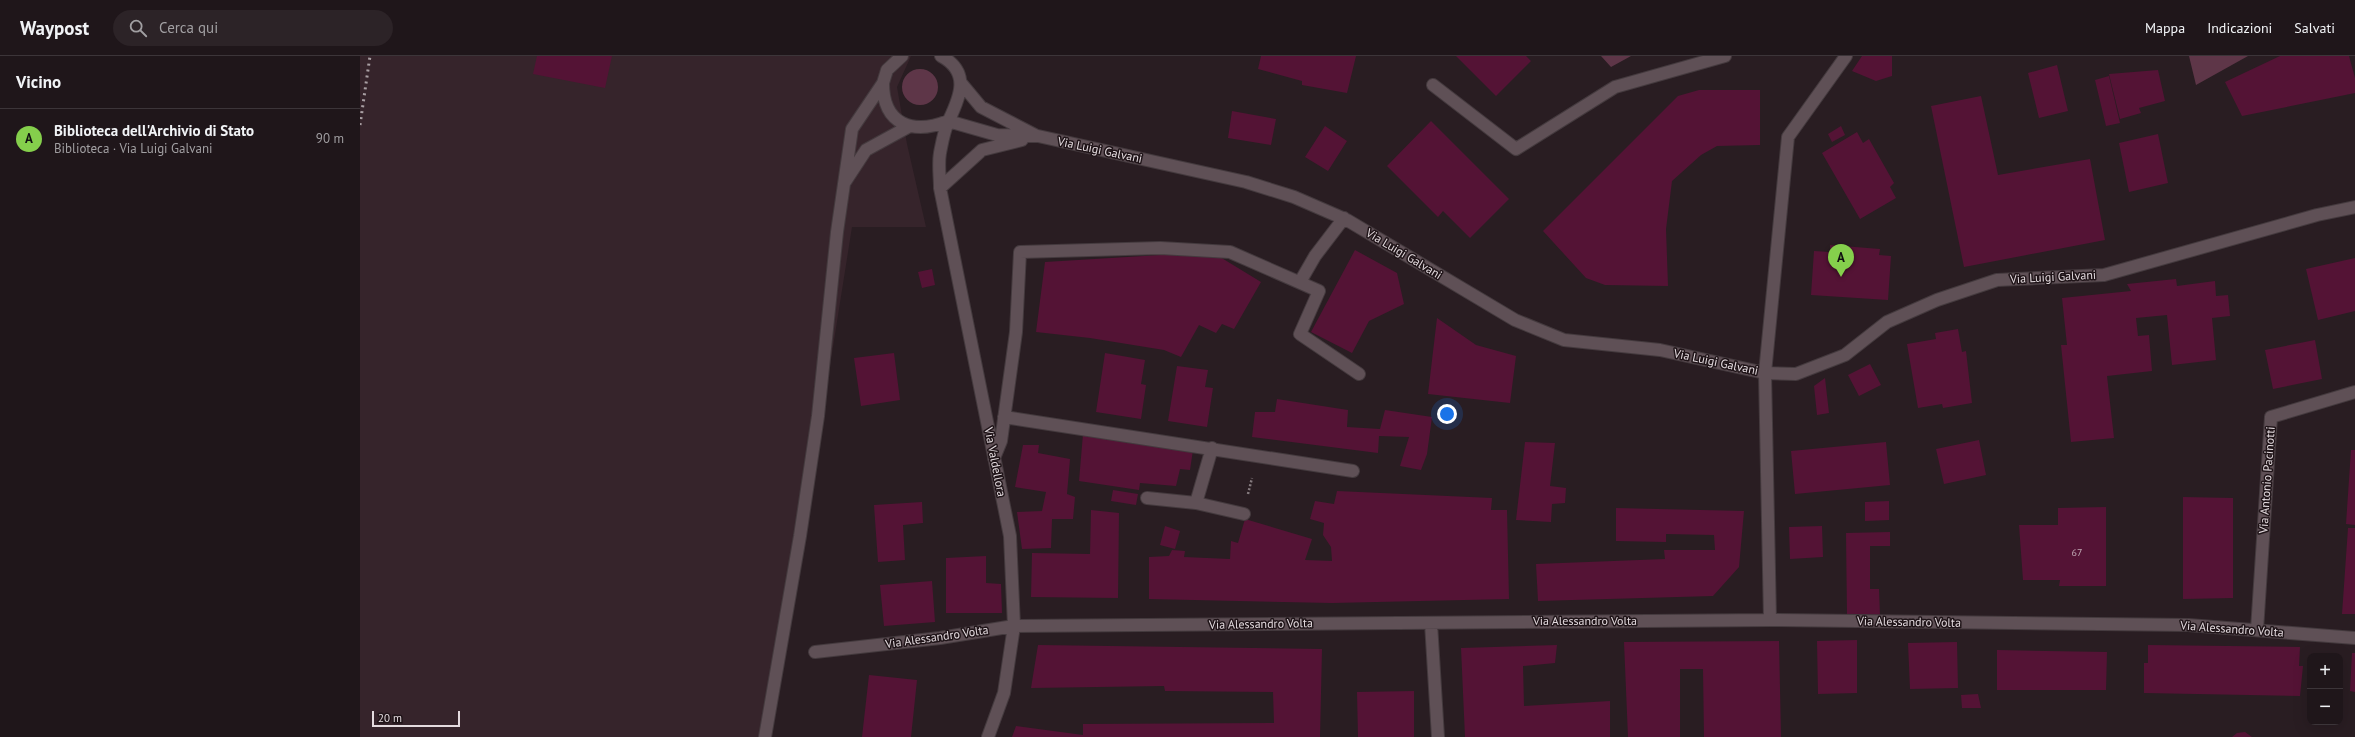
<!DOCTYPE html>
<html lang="it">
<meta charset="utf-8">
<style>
:root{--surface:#1f161a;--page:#2c2327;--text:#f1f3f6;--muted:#a19fa2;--line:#3c3539;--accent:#85cf4c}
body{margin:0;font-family:"PT Sans",sans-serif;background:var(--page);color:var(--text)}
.controls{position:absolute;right:12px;bottom:12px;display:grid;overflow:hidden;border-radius:8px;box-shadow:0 4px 16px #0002}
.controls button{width:36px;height:36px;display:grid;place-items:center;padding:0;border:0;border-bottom:1px solid var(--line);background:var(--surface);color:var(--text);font:20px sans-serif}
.scale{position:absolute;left:12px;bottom:10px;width:88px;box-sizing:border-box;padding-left:4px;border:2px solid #e4dbdf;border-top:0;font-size:11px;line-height:14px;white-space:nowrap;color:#e4dbdf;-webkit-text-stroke:3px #1f1418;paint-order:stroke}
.you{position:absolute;left:1087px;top:358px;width:14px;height:14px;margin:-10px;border:3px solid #fff;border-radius:50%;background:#1a73e8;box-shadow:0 0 0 6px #1a73e833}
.badge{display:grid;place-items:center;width:26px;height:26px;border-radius:50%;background:var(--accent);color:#111;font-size:13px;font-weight:700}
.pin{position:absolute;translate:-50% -33px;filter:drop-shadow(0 1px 2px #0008)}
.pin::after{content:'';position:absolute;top:21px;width:14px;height:12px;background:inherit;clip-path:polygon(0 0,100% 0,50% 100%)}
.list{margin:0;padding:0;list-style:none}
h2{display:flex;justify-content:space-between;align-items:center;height:52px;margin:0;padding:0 16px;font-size:17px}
h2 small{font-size:13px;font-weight:400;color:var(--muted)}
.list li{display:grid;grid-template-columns:26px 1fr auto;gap:12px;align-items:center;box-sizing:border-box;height:60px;padding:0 16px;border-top:1px solid var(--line)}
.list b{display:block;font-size:15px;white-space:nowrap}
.list p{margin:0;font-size:13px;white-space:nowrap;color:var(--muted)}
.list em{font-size:13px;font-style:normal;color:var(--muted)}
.icon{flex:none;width:22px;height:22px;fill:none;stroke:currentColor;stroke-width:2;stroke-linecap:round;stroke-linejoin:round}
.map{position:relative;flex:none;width:1995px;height:681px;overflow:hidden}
header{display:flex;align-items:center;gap:24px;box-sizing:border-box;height:56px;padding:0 20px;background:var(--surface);border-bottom:1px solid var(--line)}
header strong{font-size:19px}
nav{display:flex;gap:22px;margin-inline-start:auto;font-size:14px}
.search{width:280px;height:36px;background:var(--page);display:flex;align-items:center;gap:10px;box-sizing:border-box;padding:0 14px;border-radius:22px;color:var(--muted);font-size:15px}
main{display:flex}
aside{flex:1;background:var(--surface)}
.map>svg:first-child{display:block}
.built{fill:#36242b}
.green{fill:#5e3648}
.building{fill:#541335}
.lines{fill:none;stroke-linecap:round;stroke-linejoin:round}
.street-casing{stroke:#443a3e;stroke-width:14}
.path{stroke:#857b7f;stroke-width:2.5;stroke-dasharray:2 2;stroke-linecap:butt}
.street{stroke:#5f5056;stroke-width:12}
.rail{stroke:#a99fa3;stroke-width:3;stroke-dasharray:2 4;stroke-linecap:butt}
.labels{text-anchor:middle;stroke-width:3;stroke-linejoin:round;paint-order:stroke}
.number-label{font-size:10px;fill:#c0a9b4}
.street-label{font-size:12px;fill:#e4dbdf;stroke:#1f1418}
</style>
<header>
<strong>Waypost</strong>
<div class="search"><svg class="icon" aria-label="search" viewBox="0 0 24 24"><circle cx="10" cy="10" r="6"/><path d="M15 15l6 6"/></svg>Cerca qui</div>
<nav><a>Mappa</a><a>Indicazioni</a><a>Salvati</a></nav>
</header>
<main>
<aside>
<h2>Vicino<small></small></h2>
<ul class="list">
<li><span class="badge">A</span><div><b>Biblioteca dell'Archivio di Stato</b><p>Biblioteca · Via Luigi Galvani</p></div><em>90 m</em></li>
</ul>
</aside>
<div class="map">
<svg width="1995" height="681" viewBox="0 0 1995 681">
<rect width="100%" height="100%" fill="#291d22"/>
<!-- built -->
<path class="built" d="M0 0H551L537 31 547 88 566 171H492L441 493 408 681H0Z"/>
<!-- green -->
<path class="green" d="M1241 0H1271L1251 11Z
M1829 0H1888L1836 29Z
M542 31a18 18 0 1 1 36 0a18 18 0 1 1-36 0Z"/>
<!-- building -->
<path class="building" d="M177 0H252L245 32 173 18Z
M901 0H996L987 37 942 29V25L898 13Z
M1096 0H1166L1171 5 1136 40Z
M1502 0H1532V20L1516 25 1492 15Z
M1920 0H1989L1995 22V37L1882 60 1865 26Z
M1697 9 1708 55 1679 62 1668 17Z
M1798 14 1805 45 1779 52 1781 57 1760 63 1749 18Z
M1749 20 1760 67 1746 70 1735 24Z
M1339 34H1400V89L1357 90 1341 99 1312 125 1306 173 1308 230 1245 229 1226 222 1183 175 1318 40Z
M1621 40 1638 119 1730 103 1745 184 1604 211 1571 50Z
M872 55 916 63 911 89 868 82Z
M1071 65 1149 143 1110 182 1083 155 1078 161 1027 110Z
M965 70 987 85 968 115 945 101Z
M1481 70 1485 79 1472 86 1468 78Z
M1497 76 1503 87 1509 83 1534 127 1530 131 1536 142 1500 163 1462 97Z
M1798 78 1808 127 1769 136 1759 87Z
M1470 189 1520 193 1519 199 1531 200 1528 244 1451 239 1454 195 1470 196Z
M995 194 1037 217 1044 248 1009 265 992 297 951 276Z
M817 198 860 201 901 226 874 273 862 268 856 277 839 269 821 301 804 294 730 282 676 276 685 206Z
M1995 202V255L1958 264 1946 213Z
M572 213 575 229 562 232 558 216Z
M1816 223 1817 230 1855 225 1856 240 1868 239 1870 260 1852 262 1856 304 1812 309 1807 259 1776 262 1778 280 1789 279 1792 315 1747 320 1754 382 1711 386 1701 289H1707L1702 242 1771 235 1767 228Z
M1077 262 1116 289 1156 300 1150 347 1068 338Z
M1598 273 1602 296 1606 295 1612 347 1583 352 1582 348 1558 352 1547 288 1576 283 1575 277Z
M1955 284 1962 323 1913 333 1905 294Z
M534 297 540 344 501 350 494 302Z
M745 297 785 304 781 328 786 329 781 363 736 356Z
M1510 308 1521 329 1499 340 1488 319Z
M817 310 848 314 845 331 853 332 847 371 808 365Z
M1465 322 1469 357 1457 359 1454 330Z
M917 343 988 354 987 371 1020 373 1025 354 1072 361 1067 398 1061 414 1040 410 1049 381 1019 380 1018 397 892 381 895 356H915Z
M723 378 833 394 830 414 820 413 816 430 780 427 779 434 719 425Z
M1619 384 1626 419 1584 428 1576 393Z
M1165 386 1195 387 1190 430 1206 432 1205 447 1192 448 1191 466 1156 464Z
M1526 386 1530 429 1435 438 1431 395Z
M663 389H679L678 397 710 403 707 438 715 441 713 463H692L691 492 662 493 657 456 682 455 686 436 655 431Z
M1991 394H1995V469L1986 468Z
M753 434 778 438 776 449 751 445Z
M977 435 1132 442 1131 454H1147L1149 543 972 547 789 543V501L809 500 812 494 825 495 824 501 870 503 871 485 878 487 885 463 952 483 945 504 972 505 971 491 963 479 964 467 950 463 955 445 974 448Z
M1823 441 1873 442V542L1823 543Z
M1529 445V464L1505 465V446Z
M562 446 563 467 543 469 545 504 518 506 514 449Z
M1746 451V530H1699L1700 524H1663L1659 469H1698V452Z
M1256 452 1384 455 1379 511 1353 540 1178 545 1176 508 1305 503 1304 494H1355L1354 479 1306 478V486L1256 485Z
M731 454 759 457 758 542 671 541 672 497 730 498Z
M805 470 820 475 815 493 800 489Z
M1462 470 1463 501 1430 503 1429 471Z
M1988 472H1995V558H1982Z
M1530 476V490H1510V533H1519L1520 560H1487L1486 477Z
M626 500V527L641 528 642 557H586V502Z
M572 525 575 566 524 570 520 529Z
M1497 584V637L1458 638 1457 585Z
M1419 585 1421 681H1344L1343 613H1320V681H1268L1264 586Z
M1597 586 1598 632 1550 633 1548 587Z
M678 589 962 593 960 681H652L656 670 723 679V668L914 667 913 636 805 635 804 630 671 632Z
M1197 589 1195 607 1163 610 1164 650 1250 645V681H1105L1101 592Z
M1788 589 1940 591 1939 610H1943L1940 640 1784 637V607H1788Z
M1637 594 1747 596 1746 634H1637Z
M1992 597H1995V636L1990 635Z
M509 619 557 624 551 681H502Z
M1054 635V681H998L997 636Z
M1618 638 1621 652H1602L1601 639Z
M1885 676 1892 681H1872L1877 677Z"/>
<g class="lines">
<!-- street casing -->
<g class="street-casing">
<path id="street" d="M581 0C611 16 600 41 589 64 584 74 582 87 580 97 578 108 580 121 580 132L650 480 654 570 644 637 628 681
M523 27C523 69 553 79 588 65
M601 27 621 51 675 79
M1073 29 1156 93 1255 31 1365 0
M588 65 637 79 678 80 886 126 934 141 987 164 1155 264 1204 284 1300 294 1405 317 1436 318 1485 299 1527 266 1577 244 1637 224 1744 219 1957 159 1995 151
M485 126 506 94 548 71
M580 132 622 94 662 84
M940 226 955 200 984 162
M644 361 993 415
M852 392 836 447 884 458
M634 402 641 385 656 276 660 196 800 192 870 196 959 235 940 278 999 318
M787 442 836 447
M1410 564 1405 317 1428 81 1486 0
M1071 567 1078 681
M1897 574 1911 361 1995 336
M455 596 580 582 654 570 1410 564 1828 569 1995 582
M405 681 440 480 458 360 477 176 492 73 523 27 527 14 542 0"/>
</g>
<!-- path -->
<path class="path" d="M888 438 892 422"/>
<!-- street -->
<use href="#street" class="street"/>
<!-- rail -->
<path class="rail" d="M0 69 10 0"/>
</g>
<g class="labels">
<!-- number labels -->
<g class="number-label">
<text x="1717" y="500">67</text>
</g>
<!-- street labels -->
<g class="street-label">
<text transform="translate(740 94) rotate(12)" y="4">Via Luigi Galvani</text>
<text transform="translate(1044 198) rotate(31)" y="4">Via Luigi Galvani</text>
<text transform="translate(1693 221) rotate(-3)" y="4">Via Luigi Galvani</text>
<text transform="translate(1356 306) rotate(12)" y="4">Via Luigi Galvani</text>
<text transform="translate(635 406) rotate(79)" y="4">Via Valdellora</text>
<text transform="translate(1907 424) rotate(-86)" y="4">Via Antonio Pacinotti</text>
<text x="1225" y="569">Via Alessandro Volta</text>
<text transform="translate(1549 566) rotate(1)" y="4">Via Alessandro Volta</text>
<text transform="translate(901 568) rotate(-1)" y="4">Via Alessandro Volta</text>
<text transform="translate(1872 573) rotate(4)" y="4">Via Alessandro Volta</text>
<text transform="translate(577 581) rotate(-8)" y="4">Via Alessandro Volta</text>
</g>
</g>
</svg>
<div class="controls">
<button>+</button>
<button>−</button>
</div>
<div class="scale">20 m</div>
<div class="you"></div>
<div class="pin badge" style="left:1481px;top:221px">A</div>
</div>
</main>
